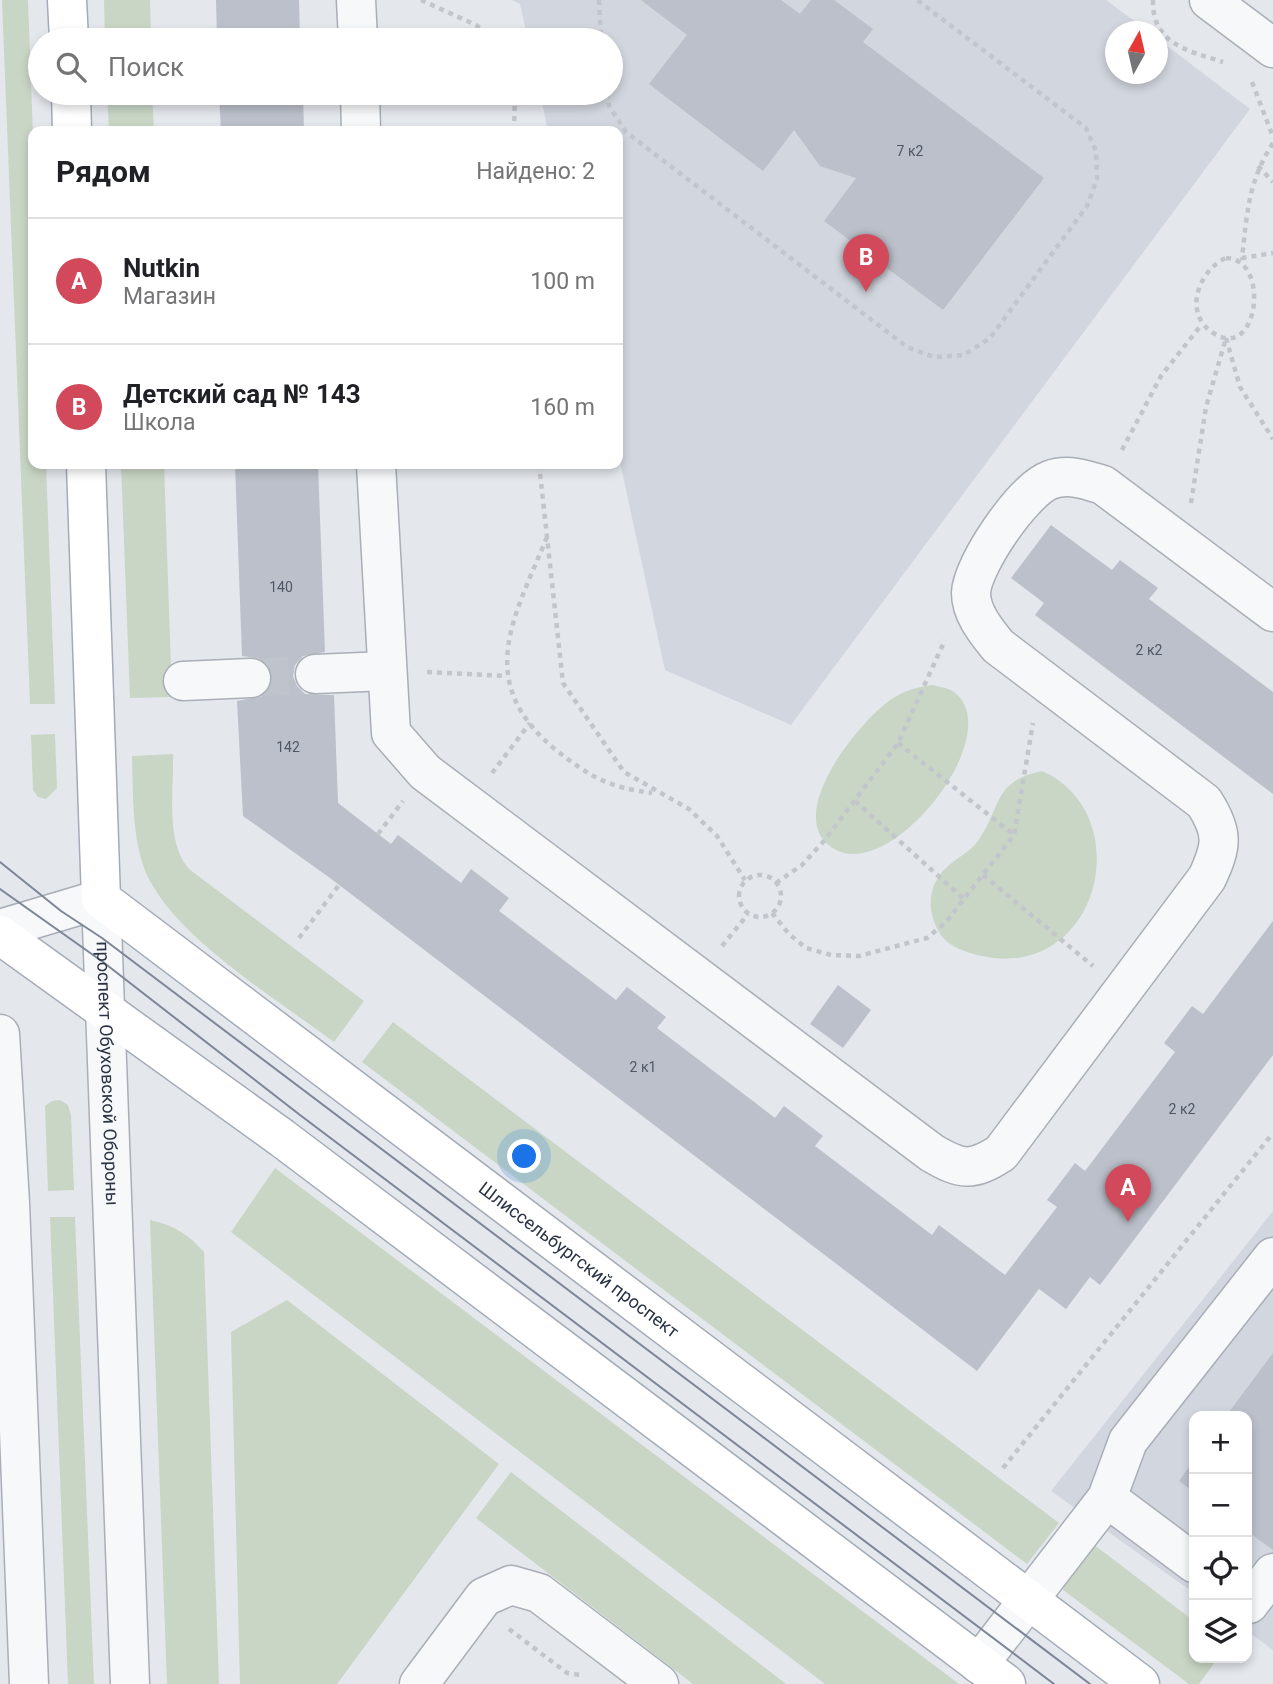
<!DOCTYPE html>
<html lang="ru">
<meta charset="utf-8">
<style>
:root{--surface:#fff;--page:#f6f6f6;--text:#202124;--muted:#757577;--line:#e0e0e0;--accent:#d1495b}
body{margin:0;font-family:Roboto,sans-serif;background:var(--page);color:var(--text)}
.controls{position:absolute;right:21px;bottom:21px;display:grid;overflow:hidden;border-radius:14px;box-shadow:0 4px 10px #0003}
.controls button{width:63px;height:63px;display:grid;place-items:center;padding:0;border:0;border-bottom:2px solid var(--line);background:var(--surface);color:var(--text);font:35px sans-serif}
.compass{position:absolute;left:1105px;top:21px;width:63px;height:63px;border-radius:50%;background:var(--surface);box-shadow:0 4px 10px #0003;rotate:8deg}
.you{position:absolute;left:525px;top:1157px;width:24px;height:24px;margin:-18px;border:5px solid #fff;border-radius:50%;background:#1a73e8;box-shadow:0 0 0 10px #1a73e833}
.badge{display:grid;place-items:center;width:46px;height:46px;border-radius:50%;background:var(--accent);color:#fff;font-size:23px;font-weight:700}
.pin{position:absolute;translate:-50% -58px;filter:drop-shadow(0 2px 4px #0008)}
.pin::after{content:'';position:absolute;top:37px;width:24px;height:21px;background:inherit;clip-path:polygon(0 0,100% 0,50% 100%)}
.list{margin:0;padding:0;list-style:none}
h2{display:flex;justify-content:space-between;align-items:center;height:91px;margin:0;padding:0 28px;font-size:30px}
h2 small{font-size:23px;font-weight:400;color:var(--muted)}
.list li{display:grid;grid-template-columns:46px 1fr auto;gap:21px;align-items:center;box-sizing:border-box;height:126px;padding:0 28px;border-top:2px solid var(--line)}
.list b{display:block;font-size:26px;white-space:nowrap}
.list p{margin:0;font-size:23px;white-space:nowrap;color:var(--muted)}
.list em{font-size:23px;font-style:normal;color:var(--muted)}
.icon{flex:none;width:38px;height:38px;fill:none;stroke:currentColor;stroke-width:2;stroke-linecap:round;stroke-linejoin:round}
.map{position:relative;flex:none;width:1273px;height:1684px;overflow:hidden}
.search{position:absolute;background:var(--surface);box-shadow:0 4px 10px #0003;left:28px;top:28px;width:595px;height:77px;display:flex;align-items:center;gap:18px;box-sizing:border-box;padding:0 24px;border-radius:38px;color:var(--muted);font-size:26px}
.panel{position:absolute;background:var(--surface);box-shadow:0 4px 10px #0003;left:28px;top:126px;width:595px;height:343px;border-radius:14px}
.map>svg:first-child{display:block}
.built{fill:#d2d6de}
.green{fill:#c9d6c5}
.building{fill:#bbc0ca}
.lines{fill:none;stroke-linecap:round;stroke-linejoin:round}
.minor-tunnel{stroke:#bfc3cb;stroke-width:38;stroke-dasharray:38 19;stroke-linecap:butt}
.minor-casing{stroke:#a9aeb7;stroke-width:41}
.major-casing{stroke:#a3abb8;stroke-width:41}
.path{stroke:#c2c5cb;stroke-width:4.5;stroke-dasharray:5 5;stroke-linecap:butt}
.minor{stroke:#f7f8fa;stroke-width:38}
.major{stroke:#fff;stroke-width:38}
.tram{stroke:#7d8696;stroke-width:2}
.labels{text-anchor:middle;stroke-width:6;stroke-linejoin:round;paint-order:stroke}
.number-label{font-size:14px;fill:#4f5766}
.street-label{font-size:18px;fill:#2b3445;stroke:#f4f6f9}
</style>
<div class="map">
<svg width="1273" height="1684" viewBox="0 0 1273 1684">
<rect width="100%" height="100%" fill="#e4e7ec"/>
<!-- built -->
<path class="built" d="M512 0H1106L1148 31 1116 32V74H1158V39L1250 109 791 725 665 670 618 453V131H548L540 93H611V40H528L520 4Z
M1273 1211V1650L1247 1631V1416H1194V1593L1051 1491Z"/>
<!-- green -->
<path class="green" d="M2 0H28L33 135V464H46L55 704H30Z
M104 0H150L151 40H105Z
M107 93H152L154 131H109Z
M121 464H164L172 697 130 698Z
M933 685C939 687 949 688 954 692 1008 732 895 880 836 850 779 820 858 723 889 701 903 691 916 687 933 685Z
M55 734 57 788 46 799 38 797 33 790 31 735Z
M173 754C174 789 165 842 189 869L364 1001 334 1042C278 1000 162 930 142 862 132 828 133 792 132 756Z
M1042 771C1139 814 1100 981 982 956 968 953 949 947 941 935 927 914 926 887 946 868 956 858 969 853 978 841 1002 806 993 781 1042 771Z
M393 1022 1059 1523 1027 1564 362 1062Z
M60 1100 68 1105 71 1116 74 1190 48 1191 45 1106 52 1101Z
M275 1168 959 1684H825L231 1232Z
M50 1217H75L94 1684H68Z
M150 1220C173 1225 188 1234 204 1252L219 1684H167Z
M287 1300 499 1464 337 1684H240L231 1332Z
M511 1472 786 1684H693L476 1518Z
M1093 1544 1194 1621V1658H1218L1199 1684H1189L1063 1590 1067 1577Z"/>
<!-- building -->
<path class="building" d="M216 0H299L300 40H217Z
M641 0H781L800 14 811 0H834L873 29 863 42 1044 178 943 310 824 221 856 178 820 166 794 130 763 171 649 84 687 35Z
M219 93H303L304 131H221Z
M235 464H318L325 652 303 656 295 665 293 676 297 686 305 694 334 695 338 803 391 844 398 835 461 883 471 869 509 898 499 911 616 1000 627 987 666 1017 657 1028 775 1118 784 1106 823 1136 815 1146 932 1235 939 1225 1005 1275 1057 1207 1047 1200 1075 1163 1085 1171 1175 1052 1164 1043 1192 1006 1203 1014 1273 921V1055L1100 1285 1090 1277 1066 1309 1039 1289 977 1371 330 878 243 816 237 701 263 696 271 687 273 678 270 667 262 659 242 656Z
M1051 525 1112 570 1120 560 1158 588 1149 599 1273 692V794L1035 615 1044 603 1011 578Z
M838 985 871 1010 843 1048 810 1024Z
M1273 1353V1550L1247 1531V1416H1226Z
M1194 1460V1492L1179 1481Z"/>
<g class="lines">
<!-- minor-tunnel -->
<path class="minor-tunnel" d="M251 678 315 674"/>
<!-- minor casing -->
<g class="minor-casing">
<g id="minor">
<path d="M356 0 358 40"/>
<path d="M1209 0 1273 48"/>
<path d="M360 93 361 131"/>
<path d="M376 464 391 733 425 772 932 1153C961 1170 972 1172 1001 1153L1207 878C1222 846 1224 833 1204 802L998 646C986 631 971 613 971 593 972 565 1023 490 1050 480 1068 473 1087 480 1103 485L1273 612"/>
<path d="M315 674 387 671"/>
<path d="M183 681 251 678"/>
<path id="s1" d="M0 929 101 899 130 1684"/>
<path d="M0 1034 10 1203 29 1684"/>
<path d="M1107 1498 1194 1563"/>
<path d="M1247 1602 1249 1604 1273 1573"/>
<path d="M979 1664 1107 1498 1128 1441 1273 1257"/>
<path d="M419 1684 484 1597 511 1585 539 1593 659 1684"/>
</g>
</g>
<!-- major casing -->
<g class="major-casing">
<g id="major">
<path d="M67 0 69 40"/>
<path d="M71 93 72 131"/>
<path id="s2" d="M86 464 101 899 1140 1684"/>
<path d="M0 935 282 1138 1006 1684"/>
</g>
</g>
<!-- path -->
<path class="path" d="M421 0 476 25 495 40
M599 0 601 40
M1153 0C1152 44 1188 51 1223 62
M1252 82 1273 137
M606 93 609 106 626 132 907 347 934 357 964 355 990 338 1087 206 1097 179 1096 151 1086 128 917 0
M514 131 515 93
M1273 143C1248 182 1247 214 1242 258L1273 253
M1258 166 1273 182
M1226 258C1273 259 1257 371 1208 329 1184 308 1201 269 1226 258Z
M1226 338 1240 387 1273 439
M1122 450 1161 376 1202 324
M539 464 563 683 624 772 689 809 717 836 745 880
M1191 503 1206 407 1226 338
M547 537C514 618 473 682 556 750 590 777 608 787 652 793
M427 672 506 676
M898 743 1014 835
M492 773 530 723
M855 801 964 899
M378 834 403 801
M983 875 1093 966
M739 896a21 21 0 1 1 42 0a21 21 0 1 1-42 0Z
M776 883 802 865 824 841 898 743 945 640
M772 913 789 934 806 948 831 955 859 956 927 938 946 922 1014 835 1033 723
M299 938 339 885
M722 946 748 914
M1003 1468 1273 1133
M509 1629 567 1673 580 1675"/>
<!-- minor -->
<use href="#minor" class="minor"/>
<!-- major -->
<use href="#major" class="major"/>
<!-- tram -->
<path class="tram" d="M0 862 61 911 102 938 1090 1684
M0 889 103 962 300 1115 1054 1684"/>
</g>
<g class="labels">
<!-- number labels -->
<g class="number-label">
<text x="910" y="156">7 к2</text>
<text x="281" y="592">140</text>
<text x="1149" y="655">2 к2</text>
<text x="288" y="752">142</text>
<text x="643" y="1072">2 к1</text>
<text x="1182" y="1114">2 к2</text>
</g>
<!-- street labels -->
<g class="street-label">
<text dy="6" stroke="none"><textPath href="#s1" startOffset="280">проспект Обуховской Обороны</textPath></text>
<text dy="6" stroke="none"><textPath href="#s2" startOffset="1034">Шлиссельбургский проспект</textPath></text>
</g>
</g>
</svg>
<div class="controls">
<button>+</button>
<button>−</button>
<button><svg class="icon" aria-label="locate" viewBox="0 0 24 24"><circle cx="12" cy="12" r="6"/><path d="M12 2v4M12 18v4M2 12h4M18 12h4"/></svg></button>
<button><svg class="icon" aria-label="layers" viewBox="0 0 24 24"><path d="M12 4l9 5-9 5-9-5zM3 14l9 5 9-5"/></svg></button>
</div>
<svg class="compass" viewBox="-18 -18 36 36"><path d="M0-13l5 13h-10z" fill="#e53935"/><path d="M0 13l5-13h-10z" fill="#757577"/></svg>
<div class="you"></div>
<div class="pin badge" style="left:1128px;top:1222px">A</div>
<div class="pin badge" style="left:866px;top:292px">B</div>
<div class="search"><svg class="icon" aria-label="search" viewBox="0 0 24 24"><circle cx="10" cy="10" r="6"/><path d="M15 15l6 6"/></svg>Поиск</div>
<section class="panel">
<h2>Рядом<small>Найдено: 2</small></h2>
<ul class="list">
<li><span class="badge">A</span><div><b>Nutkin</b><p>Магазин</p></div><em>100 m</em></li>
<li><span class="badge">B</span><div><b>Детский сад № 143</b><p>Школа</p></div><em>160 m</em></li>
</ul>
</section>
</div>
